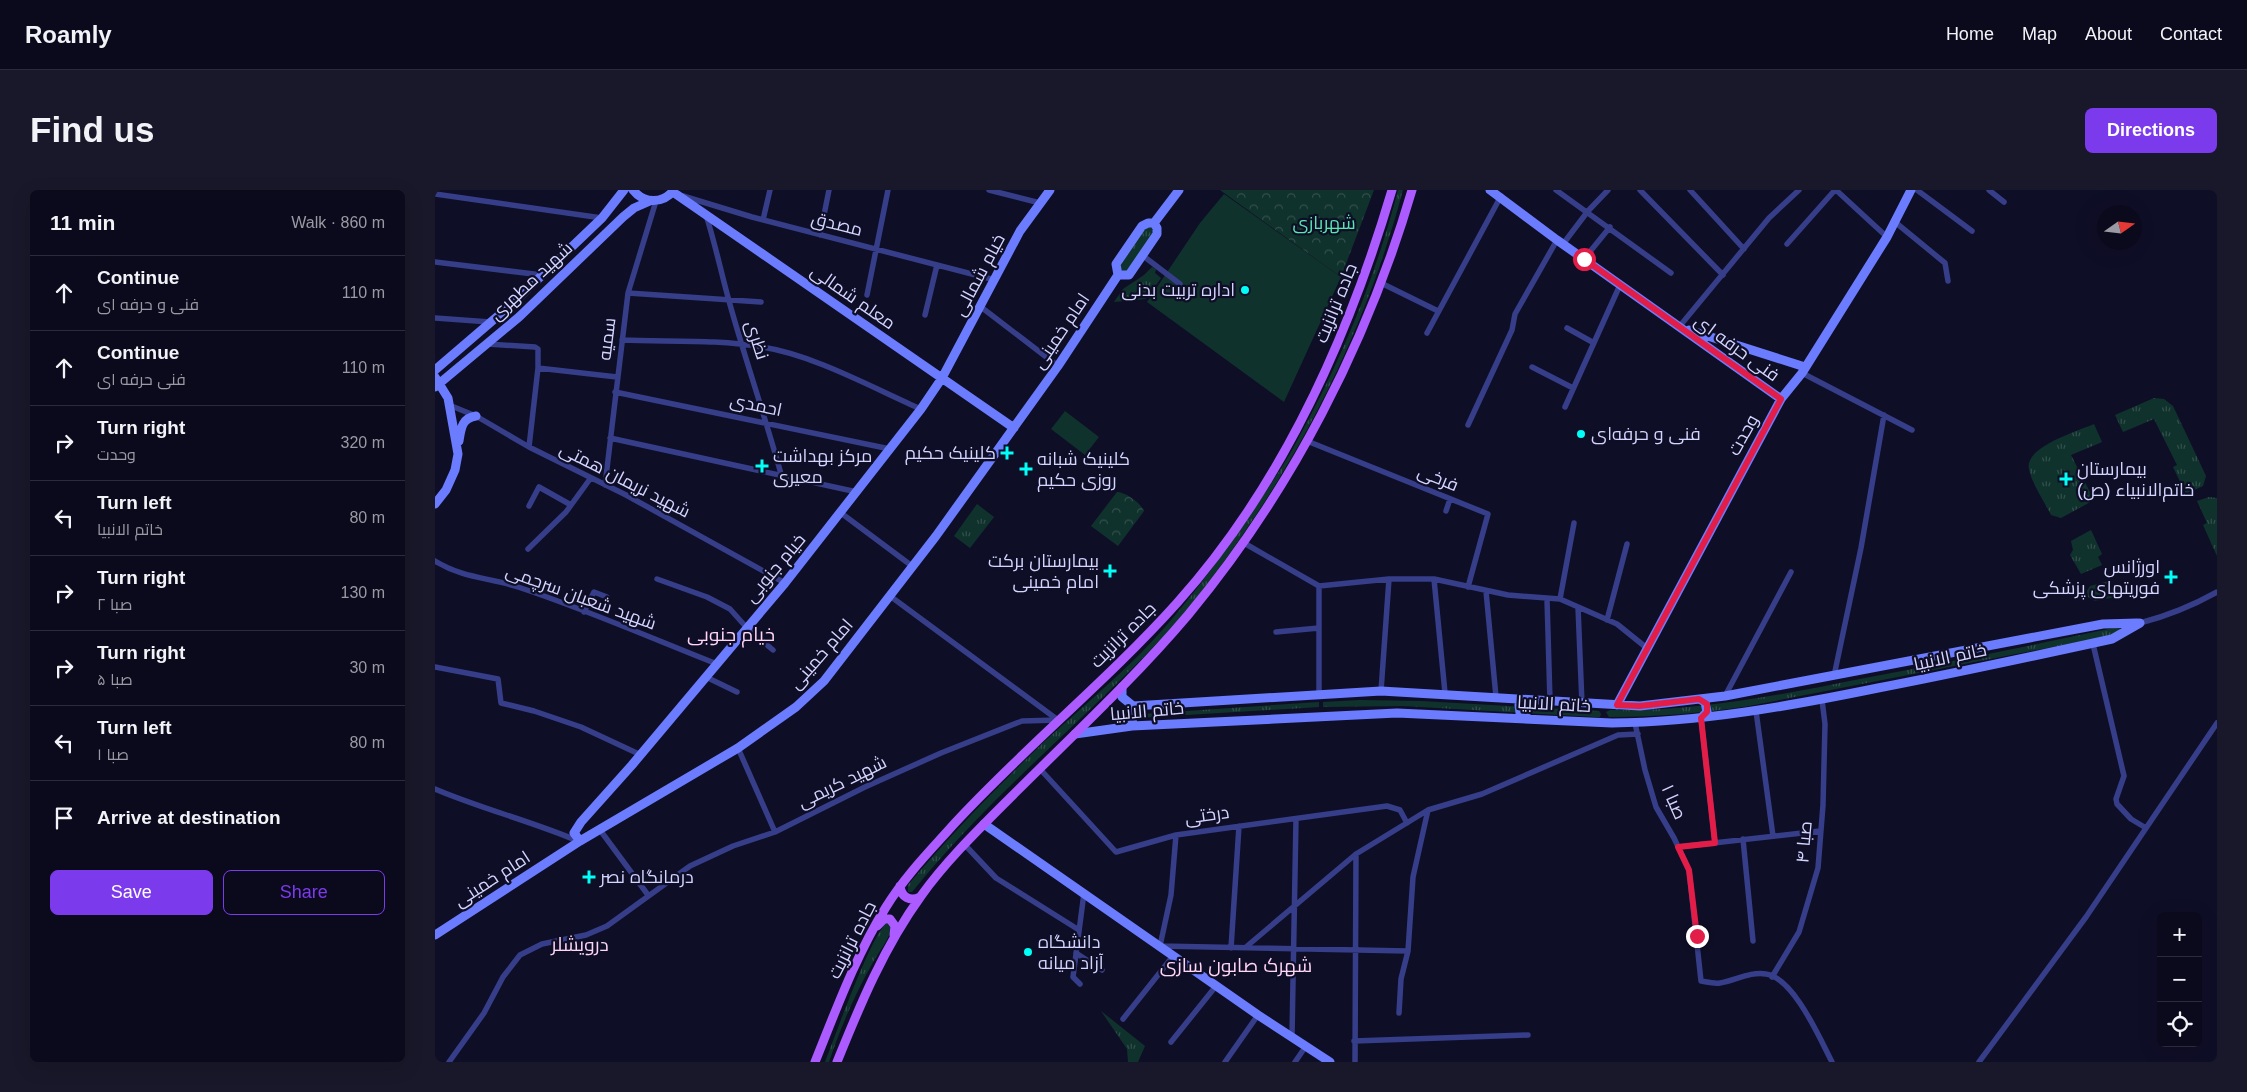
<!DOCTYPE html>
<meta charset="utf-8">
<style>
:root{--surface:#0b0a1d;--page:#19182a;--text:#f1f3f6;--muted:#9a9aa4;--line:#2b2b3b;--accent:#7c3aed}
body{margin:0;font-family:Arial,Cairo,sans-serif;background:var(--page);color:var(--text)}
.controls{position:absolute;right:15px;bottom:15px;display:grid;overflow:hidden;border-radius:8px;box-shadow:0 5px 20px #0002}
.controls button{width:45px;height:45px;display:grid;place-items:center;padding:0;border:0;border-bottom:1px solid var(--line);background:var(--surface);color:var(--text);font:25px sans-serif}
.compass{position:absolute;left:1662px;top:15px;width:45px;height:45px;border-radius:50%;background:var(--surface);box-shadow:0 5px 20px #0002;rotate:76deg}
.stop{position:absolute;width:15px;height:15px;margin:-11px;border:4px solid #e11d48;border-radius:50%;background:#fff}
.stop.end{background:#e11d48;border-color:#fff;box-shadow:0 1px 5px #0008}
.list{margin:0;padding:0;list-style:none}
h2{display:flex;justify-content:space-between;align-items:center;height:65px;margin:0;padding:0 20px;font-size:21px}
h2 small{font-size:16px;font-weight:400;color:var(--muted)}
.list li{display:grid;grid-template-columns:32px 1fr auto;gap:15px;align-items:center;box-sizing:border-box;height:75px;padding:0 20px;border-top:1px solid var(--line)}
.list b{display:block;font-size:19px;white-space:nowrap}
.list p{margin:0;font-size:16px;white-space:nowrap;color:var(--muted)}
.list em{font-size:16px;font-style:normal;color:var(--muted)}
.actions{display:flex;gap:10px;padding:15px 20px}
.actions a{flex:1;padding:11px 0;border:1px solid var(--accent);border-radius:8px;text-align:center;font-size:18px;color:var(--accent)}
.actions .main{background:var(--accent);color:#fff}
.icon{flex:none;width:28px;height:28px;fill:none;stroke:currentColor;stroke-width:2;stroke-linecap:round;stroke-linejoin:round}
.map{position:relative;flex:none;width:1782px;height:872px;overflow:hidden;border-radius:8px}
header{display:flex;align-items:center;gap:30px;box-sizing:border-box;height:70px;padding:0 25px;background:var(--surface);border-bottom:1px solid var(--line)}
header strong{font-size:24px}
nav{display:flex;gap:28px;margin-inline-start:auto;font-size:18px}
.intro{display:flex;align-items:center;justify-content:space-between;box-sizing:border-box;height:120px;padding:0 30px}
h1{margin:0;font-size:35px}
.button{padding:12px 22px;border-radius:8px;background:var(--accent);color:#fff;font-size:18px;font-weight:700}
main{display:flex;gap:30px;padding:0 30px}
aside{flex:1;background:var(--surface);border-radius:8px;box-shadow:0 5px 20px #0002}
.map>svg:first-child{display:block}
.grass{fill:url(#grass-tufts)}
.park{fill:url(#park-crowns)}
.garden{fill:#10322c}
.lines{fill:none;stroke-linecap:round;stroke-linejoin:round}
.street{stroke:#363e89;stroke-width:5.5}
.secondary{stroke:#6b7cff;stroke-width:9}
.primary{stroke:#ab5bff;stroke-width:9}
.route{stroke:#e11d48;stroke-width:6}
.poi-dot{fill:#00fff6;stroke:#0f0e27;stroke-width:2}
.labels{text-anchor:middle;stroke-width:4.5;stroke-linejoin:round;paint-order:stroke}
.park-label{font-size:18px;fill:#58e7b0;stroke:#0f0e27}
.street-label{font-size:18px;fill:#d4d5ff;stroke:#0f0e27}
.poi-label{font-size:18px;fill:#d4d5ff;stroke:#0f0e27;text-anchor:start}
.neighbourhood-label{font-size:19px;fill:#ffd6f6;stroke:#0f0e27}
</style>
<header>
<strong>Roamly</strong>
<nav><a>Home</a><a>Map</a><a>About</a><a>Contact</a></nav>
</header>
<div class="intro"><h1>Find us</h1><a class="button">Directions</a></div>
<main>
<aside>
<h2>11 min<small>Walk · 860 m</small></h2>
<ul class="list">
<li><svg class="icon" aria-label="ahead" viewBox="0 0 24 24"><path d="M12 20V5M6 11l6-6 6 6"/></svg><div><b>Continue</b><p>فنی و حرفه ای</p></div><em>110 m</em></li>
<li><svg class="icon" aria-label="ahead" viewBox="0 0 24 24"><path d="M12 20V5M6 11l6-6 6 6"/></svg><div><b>Continue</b><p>فنی حرفه ای</p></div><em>110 m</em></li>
<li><svg class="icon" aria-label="right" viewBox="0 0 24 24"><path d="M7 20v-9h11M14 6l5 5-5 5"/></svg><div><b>Turn right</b><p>وحدت</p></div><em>320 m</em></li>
<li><svg class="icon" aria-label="left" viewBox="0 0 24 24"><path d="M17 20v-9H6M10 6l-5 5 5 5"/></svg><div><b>Turn left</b><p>خاتم الانبیا</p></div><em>80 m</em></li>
<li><svg class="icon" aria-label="right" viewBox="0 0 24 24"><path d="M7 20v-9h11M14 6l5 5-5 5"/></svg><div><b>Turn right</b><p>صبا ۲</p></div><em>130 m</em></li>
<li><svg class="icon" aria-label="right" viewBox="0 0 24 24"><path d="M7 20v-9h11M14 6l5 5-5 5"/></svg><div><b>Turn right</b><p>صبا ۵</p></div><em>30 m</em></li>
<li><svg class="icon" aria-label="left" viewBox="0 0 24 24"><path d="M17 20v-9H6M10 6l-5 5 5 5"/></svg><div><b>Turn left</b><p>صبا ۱</p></div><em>80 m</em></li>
<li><svg class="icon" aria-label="arrive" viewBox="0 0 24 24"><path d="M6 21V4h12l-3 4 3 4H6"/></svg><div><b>Arrive at destination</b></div></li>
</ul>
<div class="actions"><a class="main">Save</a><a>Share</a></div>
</aside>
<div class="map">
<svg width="1782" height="872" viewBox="0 0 1782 872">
<defs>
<pattern id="grass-tufts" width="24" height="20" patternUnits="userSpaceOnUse" patternTransform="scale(1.25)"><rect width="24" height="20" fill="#10322c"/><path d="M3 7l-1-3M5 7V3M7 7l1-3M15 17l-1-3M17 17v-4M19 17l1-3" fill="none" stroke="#324f4c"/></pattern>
<pattern id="park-crowns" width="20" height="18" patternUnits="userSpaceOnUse" patternTransform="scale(1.25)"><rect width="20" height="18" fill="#10322c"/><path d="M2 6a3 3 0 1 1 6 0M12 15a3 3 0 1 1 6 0" fill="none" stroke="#324f4c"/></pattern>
</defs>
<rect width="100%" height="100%" fill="#0f0e27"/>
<!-- grass -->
<path class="grass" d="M963 0H968C935 124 879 242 806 347 784 379 760 411 734 440 651 530 554 606 477 702H473V695C516 644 563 596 611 550 643 521 676 493 707 462 744 424 776 381 807 337 826 308 847 280 863 249 906 171 941 86 963 0Z
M713 35 720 39 693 83 689 84 683 75Z
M717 77 721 79 720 83 726 88 711 109 679 112 688 99 709 85Z
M1719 208 1729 209 1738 216 1771 286 1768 296 1751 304 1738 277 1742 275 1719 229 1688 242 1680 225Z
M1659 234 1667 252 1636 265 1659 310 1626 328 1616 325C1609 311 1597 294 1594 279 1589 257 1643 241 1659 234Z
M1774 307 1782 308V366L1768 335 1772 333 1762 311Z
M542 314 559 327 535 358 519 346Z
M1656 340 1667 364 1663 367 1667 375 1646 384 1635 365 1638 360 1636 351Z
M1674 391 1676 396 1683 397 1687 406 1660 411 1653 407 1652 401 1655 396Z
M1683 437 1687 440 1684 444 1314 516C1268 523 1221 527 1174 527L1171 522 1175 520C1261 522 1345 505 1430 488 1515 472 1599 455 1683 437Z
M925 510 986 511 1164 521 1166 524 1165 527H1161L968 516 888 517V512Z
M884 512V517L703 528 707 524Z
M452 733 457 735C455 750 443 762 436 776 419 806 405 839 394 872H390C399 849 437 742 452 733Z
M666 821 710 856 703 872H693L692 859Z"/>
<!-- park -->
<path class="park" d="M785 0H939L906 87Z
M682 302C690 302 706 313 709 321L683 356 656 336Z"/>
<!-- garden -->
<path class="garden" d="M789 4 906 87 849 212 712 112 765 33Z
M630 221 664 247 650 265 616 239Z"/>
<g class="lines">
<!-- street -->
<path class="street" d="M554 0 605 13
M1121 0 1236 83
M1205 0 1288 85
M1255 0 1309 59
M1401 0 1452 47
M1482 0 1537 41
M1554 0 1569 12
M0 4 167 28
M248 6 317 27 560 90
M271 25C280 53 286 82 294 111 310 169 330 226 346 284
M328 30 335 0
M1460 32 1510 73 1513 91
M385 45 394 0
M1128 54 1153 21 1173 0
M1352 54 1400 0
M707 65 745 94
M1149 69 1175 37
M0 72 107 85
M946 93 1003 121
M193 103 326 112
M432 105 453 0
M546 117 623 176
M490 125 502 75
M0 128 55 132
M1244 137 1334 28 1364 0
M1132 138 1159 153
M992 143 1066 6
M187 150C233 152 282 149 327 157 379 165 438 198 486 219
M52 154 100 157 103 159V178L94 257
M1097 177 1138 198
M103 178 182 187
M1367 183 1477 240
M180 202 455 259
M14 215 41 226 94 257 191 305 350 393
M1130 217 1185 95
M1033 235 1077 140 1080 124 1122 50
M175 248 422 302
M872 251 1053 324 1033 397
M170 295 193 103 221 11
M94 316 104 297 136 315
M1011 321 1015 309
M406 323 477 376
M809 353 884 396 954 389H999L1073 405 1125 409 1182 434 1213 459
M93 359 131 322 155 289
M0 371C30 389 53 387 83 397 150 419 216 448 282 474
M222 389 272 407 295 419 312 438 338 460
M999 389 1010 503
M884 396V504
M1051 401 1061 507
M455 406 623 530
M1112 409 1115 511
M1125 409 1139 333
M1143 417 1147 514
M149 422 159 402 172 407
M1172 430 1192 354
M1705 433C1732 426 1757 416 1782 402
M841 442 884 438
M1658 454 1689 586 1681 609 1682 614 1696 629 1711 638
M0 477 63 489 66 513 99 521 146 537 206 565
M1399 486 1426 358 1449 225
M271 487 302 502
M946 501 954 389
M1290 506 1356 382
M1321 521 1338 646
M1266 528 1280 653
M1200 533 1210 580 1221 617 1239 648 1254 680 1266 791C1272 792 1279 794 1285 793 1299 791 1316 781 1331 784 1359 788 1385 849 1397 872
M303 558 340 642
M605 579 681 662 741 645 952 616 965 620 972 633
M0 599C47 619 96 631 143 651
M165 640 213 705
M741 645 736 705 725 756 973 761
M1308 649 1318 751
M530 655 561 688 644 740
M1243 657 1385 641
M811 757 921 664 993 620 1047 604 1183 545 1203 544
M796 758 804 636
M641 763 667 780
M1337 787 1364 742 1383 678 1388 615 1390 534 1387 510
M645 794 638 787 649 703
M964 823 966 789 973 761 978 687 993 620
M688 829 738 766
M857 846 861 629
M919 851 1093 845
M736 852 781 796
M14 872 49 823 68 787 85 765 107 754 151 745 172 736 255 676 298 656 340 642 430 597 506 563 587 531 623 530
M790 872 823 825
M860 872 871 856
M920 872 921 664
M1544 872 1651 727 1782 533"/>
<!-- secondary -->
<path class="secondary" d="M198 0C209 14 228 14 239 0
M1055 0 1122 50 1346 209
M238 2 579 238
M713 33H719L722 38V44L694 85H683L681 74 707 36Z
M719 33 744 0
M1254 140 1370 177
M0 180 78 113 167 28 189 0
M0 187 13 208 23 264 20 280 11 300 0 314
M0 197 84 127 188 27 199 18 215 11
M24 251C26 238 27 228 41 226
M687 497V507L698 516 946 501 1205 516 1290 506 1668 434 1702 433
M1264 509 1270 512 1272 522 1266 528
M1182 515 1346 209 1367 183 1452 47 1476 0
M1093 528 1085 523 1084 515 1085 512 1094 510
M697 536 698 516
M640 544 697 536 962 523 1177 533C1267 532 1355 516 1443 498 1521 483 1599 466 1677 449L1705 433
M549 634 823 825 895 872
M145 651 139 643 146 632 197 575 350 393 486 219 507 188 585 41 615 0
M0 745 145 651 303 558 361 517 389 491 501 346 623 176 683 85"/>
<!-- primary -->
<path class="primary" d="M465 696C466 707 475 712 485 707
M442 736 449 729H455L460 736 459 745
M380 872C401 820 421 765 451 717 470 686 495 661 519 634 590 557 672 491 742 413 847 296 913 149 957 0
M402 872C425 815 449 757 486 706 511 671 544 639 575 608 635 548 698 490 753 425 856 301 932 154 977 0"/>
</g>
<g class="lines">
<!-- route -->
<path class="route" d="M1149 69 1346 209 1182 515 1205 516 1264 509 1272 514V522L1266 528 1280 653 1243 657 1254 680 1262 746"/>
</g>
<!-- markers -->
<g class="poi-dot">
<circle cx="810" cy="100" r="5"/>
<circle cx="1146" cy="244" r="5"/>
<path d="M569.5 255.5h5v5h5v5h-5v5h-5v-5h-5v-5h5z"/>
<path d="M324.5 268.5h5v5h5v5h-5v5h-5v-5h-5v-5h5z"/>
<path d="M588.5 271.5h5v5h5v5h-5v5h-5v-5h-5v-5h5z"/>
<path d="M1628.5 281.5h5v5h5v5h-5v5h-5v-5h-5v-5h5z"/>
<path d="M672.5 373.5h5v5h5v5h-5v5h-5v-5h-5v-5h5z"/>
<path d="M1733.5 379.5h5v5h5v5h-5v5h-5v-5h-5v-5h5z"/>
<path d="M151.5 679.5h5v5h5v5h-5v5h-5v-5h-5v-5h5z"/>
<circle cx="593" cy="762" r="5"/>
</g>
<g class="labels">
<!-- park labels -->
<g class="park-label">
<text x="889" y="39">شهربازی</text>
</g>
<!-- street labels -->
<g class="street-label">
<text transform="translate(402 34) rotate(14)" y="6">مصدق</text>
<text transform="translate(544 85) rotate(-62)" y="6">خیام شمالی</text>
<text transform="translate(96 91) rotate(-43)" y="6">شهید مطهری</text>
<text transform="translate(418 107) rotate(35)" y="6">معلم شمالی</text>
<text transform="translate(901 113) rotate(-68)" y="6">جاده ترانزیت</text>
<text transform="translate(626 141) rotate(-56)" y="6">امام خمینی</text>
<text transform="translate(172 149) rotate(-83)" y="6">سمیه</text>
<text transform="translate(322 150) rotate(72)" y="6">نظری</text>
<text transform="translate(1302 158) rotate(36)" y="6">فنی حرفه ای</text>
<text transform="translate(321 215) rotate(12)" y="6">احمدی</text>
<text transform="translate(1308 245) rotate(-61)" y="6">وحدت</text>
<text transform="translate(1003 288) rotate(22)" y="6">فرخی</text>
<text transform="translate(190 290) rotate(27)" y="6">شهید نریمان همتی</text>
<text transform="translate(340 378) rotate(-50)" y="6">خیام جنوبی</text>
<text transform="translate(146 407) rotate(20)" y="6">شهید شعبان سرچمی</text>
<text transform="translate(688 445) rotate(-45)" y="6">جاده ترانزیت</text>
<text transform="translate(386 464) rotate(-49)" y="6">امام خمینی</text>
<text transform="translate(1515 467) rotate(-12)" y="6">خاتم الانبیا</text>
<text transform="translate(1119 514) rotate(3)" y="6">خاتم الانبیا</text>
<text transform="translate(712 521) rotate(-5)" y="6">خاتم الانبیا</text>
<text transform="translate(407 592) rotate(-26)" y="6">شهید کریمی</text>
<text transform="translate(1239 612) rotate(66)" y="6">صبا ۱</text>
<text transform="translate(772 625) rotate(-8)" y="6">درختی</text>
<text transform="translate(1369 652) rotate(-85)" y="6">صبا ۴</text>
<text transform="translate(57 689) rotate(-33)" y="6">امام خمینی</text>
<text transform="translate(417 750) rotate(-63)" y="6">جاده ترانزیت</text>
</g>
<!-- poi labels -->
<g class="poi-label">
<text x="800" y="106" text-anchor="end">اداره تربیت بدنی</text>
<text x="1156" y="250">فنی و حرفه‌ای</text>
<text x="561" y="269" text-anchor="end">کلینیک حکیم</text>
<text x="338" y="272">مرکز بهداشت<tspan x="338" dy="21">معیری</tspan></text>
<text x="602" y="275">کلینیک شبانه<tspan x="602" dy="21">روزی حکیم</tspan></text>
<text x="1642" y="285">بیمارستان<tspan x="1642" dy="21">خاتم‌الانبیاء (ص)</tspan></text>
<text x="664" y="377" text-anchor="end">بیمارستان برکت<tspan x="664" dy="21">امام خمینی</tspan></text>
<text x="1725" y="383" text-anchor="end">اورژانس<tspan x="1725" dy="21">فوریتهای پزشکی</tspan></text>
<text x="165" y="693">درمانگاه نصر</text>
<text x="603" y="758">دانشگاه<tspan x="603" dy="21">آزاد میانه</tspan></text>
</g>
<!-- neighbourhood labels -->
<g class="neighbourhood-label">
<text x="296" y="451">خیام جنوبی</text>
<text x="145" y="761">درویشلر</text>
<text x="801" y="782">شهرک صابون سازی</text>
</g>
</g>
</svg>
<div class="controls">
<button>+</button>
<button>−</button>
<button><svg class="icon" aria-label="locate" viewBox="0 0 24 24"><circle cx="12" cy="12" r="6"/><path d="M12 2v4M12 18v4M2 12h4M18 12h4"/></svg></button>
</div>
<svg class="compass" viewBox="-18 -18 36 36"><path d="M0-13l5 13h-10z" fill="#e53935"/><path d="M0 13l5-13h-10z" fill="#9a9aa4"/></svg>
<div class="stop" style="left:1149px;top:69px"></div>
<div class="stop end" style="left:1262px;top:746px"></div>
</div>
</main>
